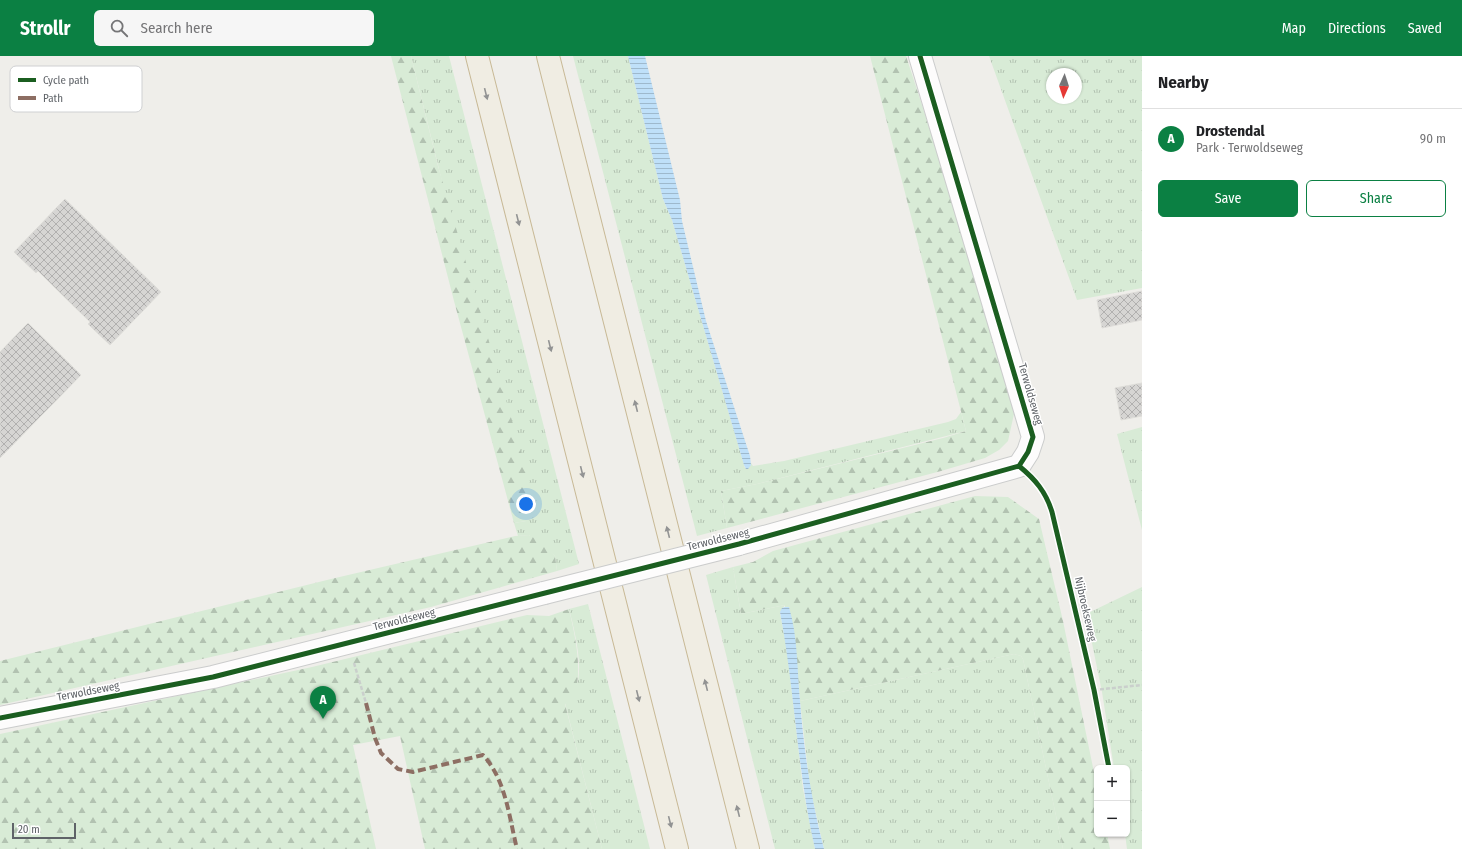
<!DOCTYPE html>
<meta charset="utf-8">
<style>
:root{--surface:#fff;--page:#f6f6f6;--text:#202124;--muted:#757577;--line:#e0e0e0;--accent:#0b8043}
body{margin:0;font-family:"Fira Sans Condensed",sans-serif;background:var(--page);color:var(--text)}
.controls{position:absolute;right:12px;bottom:12px;display:grid;overflow:hidden;border-radius:6px;box-shadow:0 1px 3px #0004}
.controls button{width:36px;height:36px;display:grid;place-items:center;padding:0;border:0;border-bottom:1px solid var(--line);background:var(--surface);color:var(--text);font:20px sans-serif}
.compass{position:absolute;left:1046px;top:12px;width:36px;height:36px;border-radius:50%;background:var(--surface);box-shadow:0 1px 3px #0004;rotate:183deg}
.scale{position:absolute;left:12px;bottom:10px;width:64px;box-sizing:border-box;padding-left:4px;border:2px solid #5f6368;border-top:0;font-size:11px;line-height:14px;white-space:nowrap;color:#5f6368;-webkit-text-stroke:3px #fff;paint-order:stroke}
.you{position:absolute;left:526px;top:448px;width:14px;height:14px;margin:-10px;border:3px solid #fff;border-radius:50%;background:#1a73e8;box-shadow:0 0 0 6px #1a73e833}
.badge{display:grid;place-items:center;width:26px;height:26px;border-radius:50%;background:var(--accent);color:#fff;font-size:13px;font-weight:700}
.pin{position:absolute;translate:-50% -33px;filter:drop-shadow(0 1px 2px #0008)}
.pin::after{content:'';position:absolute;top:21px;width:14px;height:12px;background:inherit;clip-path:polygon(0 0,100% 0,50% 100%)}
.list{margin:0;padding:0;list-style:none}
h2{display:flex;justify-content:space-between;align-items:center;height:52px;margin:0;padding:0 16px;font-size:17px}
h2 small{font-size:13px;font-weight:400;color:var(--muted)}
.list li{display:grid;grid-template-columns:26px 1fr auto;gap:12px;align-items:center;box-sizing:border-box;height:60px;padding:0 16px;border-top:1px solid var(--line)}
.list b{display:block;font-size:15px;white-space:nowrap}
.list p{margin:0;font-size:13px;white-space:nowrap;color:var(--muted)}
.list em{font-size:13px;font-style:normal;color:var(--muted)}
.actions{display:flex;gap:8px;padding:12px 16px}
.actions a{flex:1;padding:9px 0;border:1px solid var(--accent);border-radius:6px;text-align:center;font-size:14px;color:var(--accent)}
.actions .main{background:var(--accent);color:#fff}
.icon{flex:none;width:22px;height:22px;fill:none;stroke:currentColor;stroke-width:2;stroke-linecap:round;stroke-linejoin:round}
.map{position:relative;flex:none;width:1142px;height:793px;overflow:hidden}
header{display:flex;align-items:center;gap:24px;box-sizing:border-box;height:56px;padding:0 20px;background:var(--accent);color:#fff}
header strong{font-size:19px}
nav{display:flex;gap:22px;margin-inline-start:auto;font-size:14px}
.search{width:280px;height:36px;background:var(--page);display:flex;align-items:center;gap:10px;box-sizing:border-box;padding:0 14px;border-radius:6px;color:var(--muted);font-size:15px}
main{display:flex}
aside{flex:1;background:var(--surface)}
.map>svg:first-child{display:block}
.grass{fill:url(#grass-tufts);fill-rule:evenodd}
.forest{fill:url(#forest-firs)}
.water{fill:url(#water-rules)}
.building{fill:url(#building-cross-hatch);stroke:#deddd9}
.lines{fill:none;stroke-linecap:round;stroke-linejoin:round}
.minor-casing{stroke:#cbcccc;stroke-width:24}
.highway-casing{stroke:#c8b996;stroke-width:24}
.path{stroke:#cacfcc;stroke-width:2.5;stroke-dasharray:4 2;stroke-linecap:butt}
.minor{stroke:#fdfcfc;stroke-width:22}
.highway{stroke:#f0ede3;stroke-width:22}
.minor-bridge-casing{stroke:#cbcccc;stroke-width:24;stroke-linecap:butt}
.minor-bridge{stroke:#fdfcfc;stroke-width:22}
.quiet{stroke:#8d6e63;stroke-width:4;stroke-dasharray:8 4;stroke-linecap:butt}
.cycleway-casing{stroke:#fff;stroke-width:8}
.cycleway{stroke:#1b5e20;stroke-width:5}
.oneway{fill:#929393}
.labels{text-anchor:middle;stroke-width:3;stroke-linejoin:round;paint-order:stroke}
.street-label{font-size:11px;fill:#5f6368;stroke:#fff}
.key{fill:#fff;stroke:#cfd0d2;stroke-width:1}
.key-label{font-size:11px;fill:#5f6368}
</style>
<header>
<strong>Strollr</strong>
<div class="search"><svg class="icon" aria-label="search" viewBox="0 0 24 24"><circle cx="10" cy="10" r="6"/><path d="M15 15l6 6"/></svg>Search here</div>
<nav><a>Map</a><a>Directions</a><a>Saved</a></nav>
</header>
<main>
<div class="map">
<svg width="1142" height="793" viewBox="0 0 1142 793">
<defs>
<pattern id="grass-tufts" width="24" height="20" patternUnits="userSpaceOnUse"><rect width="24" height="20" fill="#d8ebd6"/><path d="M3 7l-1-3M5 7V3M7 7l1-3M15 17l-1-3M17 17v-4M19 17l1-3" fill="none" stroke="#b2c2b1"/></pattern>
<pattern id="forest-firs" width="22" height="20" patternUnits="userSpaceOnUse"><rect width="22" height="20" fill="#d8ebd6"/><path d="M5 1l3.5 6h-7zM16 11l3.5 6h-7z" fill="#b2c2b1"/></pattern>
<pattern id="water-rules" width="6" height="5" patternUnits="userSpaceOnUse"><rect width="6" height="5" fill="#bfe0f9"/><path d="M0 2.5h6" fill="none" stroke="#9eb9cd"/></pattern>
<pattern id="building-cross-hatch" width="8" height="8" patternUnits="userSpaceOnUse"><rect width="8" height="8" fill="#d6d5d3"/><path d="M0 0l8 8M0 8l8-8" fill="none" stroke="#b1b0af"/></pattern>
</defs>
<rect width="100%" height="100%" fill="#efeeea"/>
<!-- grass -->
<path class="grass" d="M411 0H449L579 508 557 515 555 500 529 479 518 480 514 467 526 465Z
M573 0H628L663 143 672 164 745 412 751 409V407L753 410 784 405 948 366 956 363 961 356 966 375 757 428 721 435 727 472 697 480Z
M989 0H1142V232L1077 244ZM1052 18H1076V42H1052Z
M1142 371V474L1117 378Z
M733 511 741 558 785 549 780 557 787 593 803 733 815 793H775L706 519Z
M1142 531V793H1127L1125 778H1127V712H1114L1102 636 1086 558Z
M588 548 650 793H602L565 647 567 646C570 639 576 631 578 624 582 605 574 572 569 553Z
M1014 598 1021 600 1023 603 1063 793H824L810 732 800 645Z"/>
<!-- forest -->
<path class="forest" d="M391 0H411L438 110 538 454 537 460 526 465 514 467 454 245Z
M870 0H906C944 114 978 230 1011 346L1014 358 1008 385 999 394 985 402 941 415 727 472 721 435 757 428 943 382 966 375Z
M975 440 1008 441 1039 463 1063 565 1097 731V778H1107L1110 793H1063L1023 603 1021 600 1014 598 800 645 794 577 789 551H785V549L741 558 733 511 753 506 773 495Z
M529 479 540 485 555 500 557 515 431 551 0 649V605L331 523 515 480Z
M569 553C574 575 589 634 565 648L602 793H425L400 680 353 689 376 793H0V678L312 611 527 559 549 560Z"/>
<!-- water -->
<path class="water" d="M628 0H645L680 144 682 165 706 265 750 400 751 409 748 413H746L744 409 672 164 663 143Z
M785 551H789C798 581 797 614 800 645 804 695 811 744 824 793H815C797 715 795 635 780 556L782 552Z"/>
<!-- building -->
<path class="building" d="M65 143 161 236 110 289 88 268 90 266 38 215 36 217 14 196Z
M1142 235V264L1102 272 1097 244Z
M28 267 81 319 0 402V296Z
M1142 327V360L1121 364 1115 332Z"/>
<g class="lines">
<!-- minor casing -->
<g class="minor-casing">
<path id="minor" d="M739 488 1019 410 1028 396 1033 381 920 0
M0 662 213 621 544 537"/>
</g>
<!-- highway casing -->
<g class="highway-casing">
<path id="highway" d="M477 0 677 793
M548 0 748 793"/>
</g>
<!-- path -->
<path class="path" d="M354 607 366 647
M1094 634 1142 629"/>
<!-- minor -->
<use href="#minor" class="minor"/>
<!-- highway -->
<use href="#highway" class="highway"/>
<!-- minor-bridge casing -->
<g class="minor-bridge-casing">
<path id="minor-bridge" d="M544 537 739 488"/>
</g>
<!-- minor-bridge -->
<use href="#minor-bridge" class="minor-bridge"/>
<!-- quiet -->
<path class="quiet" d="M366 647 375 682 381 697 398 713 413 716 483 699C506 724 509 761 517 793"/>
<!-- cycleway casing -->
<g class="cycleway-casing">
<path id="cycleway" d="M1019 410C1035 423 1046 436 1052 456L1094 634 1109 712
M0 662 213 621 739 488 1019 410 1028 396 1033 381 920 0"/>
</g>
<!-- cycleway -->
<use href="#cycleway" class="cycleway"/>
</g>
<!-- one-way arrows -->
<defs><path id="oneway-solid" d="M-6-.8H1V-3.2L6.5 0L1 3.2V.8H-6Z"/></defs>
<g class="oneway">
<use href="#oneway-solid" transform="translate(486 38) rotate(76)"/>
<use href="#oneway-solid" transform="translate(518 164) rotate(76)"/>
<use href="#oneway-solid" transform="translate(550 290) rotate(76)"/>
<use href="#oneway-solid" transform="translate(636 350) rotate(-104)"/>
<use href="#oneway-solid" transform="translate(582 416) rotate(76)"/>
<use href="#oneway-solid" transform="translate(668 476) rotate(-104)"/>
<use href="#oneway-solid" transform="translate(706 629) rotate(-104)"/>
<use href="#oneway-solid" transform="translate(638 640) rotate(76)"/>
<use href="#oneway-solid" transform="translate(738 755) rotate(-104)"/>
<use href="#oneway-solid" transform="translate(670 766) rotate(76)"/>
</g>
<g class="labels">
<!-- street labels -->
<g class="street-label">
<text transform="translate(1031 338) rotate(74)" y="4">Terwoldseweg</text>
<text transform="translate(718 483) rotate(-14)" y="4">Terwoldseweg</text>
<text transform="translate(1086 553) rotate(77)" y="4">Nijbroekseweg</text>
<text transform="translate(404 563) rotate(-14)" y="4">Terwoldseweg</text>
<text transform="translate(88 635) rotate(-11)" y="4">Terwoldseweg</text>
</g>
</g>
<!-- legend -->
<rect x="10" y="10" width="132" height="46" rx="6" class="key"/>
<rect x="18" y="22" width="18" height="4" fill="#1b5e20"/>
<rect x="18" y="40" width="18" height="4" fill="#8d6e63"/>
<g class="key-label">
<text x="43" y="28">Cycle path</text>
<text x="43" y="46">Path</text>
</g>
</svg>
<div class="controls">
<button>+</button>
<button>−</button>
</div>
<svg class="compass" viewBox="-18 -18 36 36"><path d="M0-13l5 13h-10z" fill="#e53935"/><path d="M0 13l5-13h-10z" fill="#757577"/></svg>
<div class="scale">20 m</div>
<div class="you"></div>
<div class="pin badge" style="left:323px;top:663px">A</div>
</div>
<aside>
<h2>Nearby<small></small></h2>
<ul class="list">
<li><span class="badge">A</span><div><b>Drostendal</b><p>Park · Terwoldseweg</p></div><em>90 m</em></li>
</ul>
<div class="actions"><a class="main">Save</a><a>Share</a></div>
</aside>
</main>
